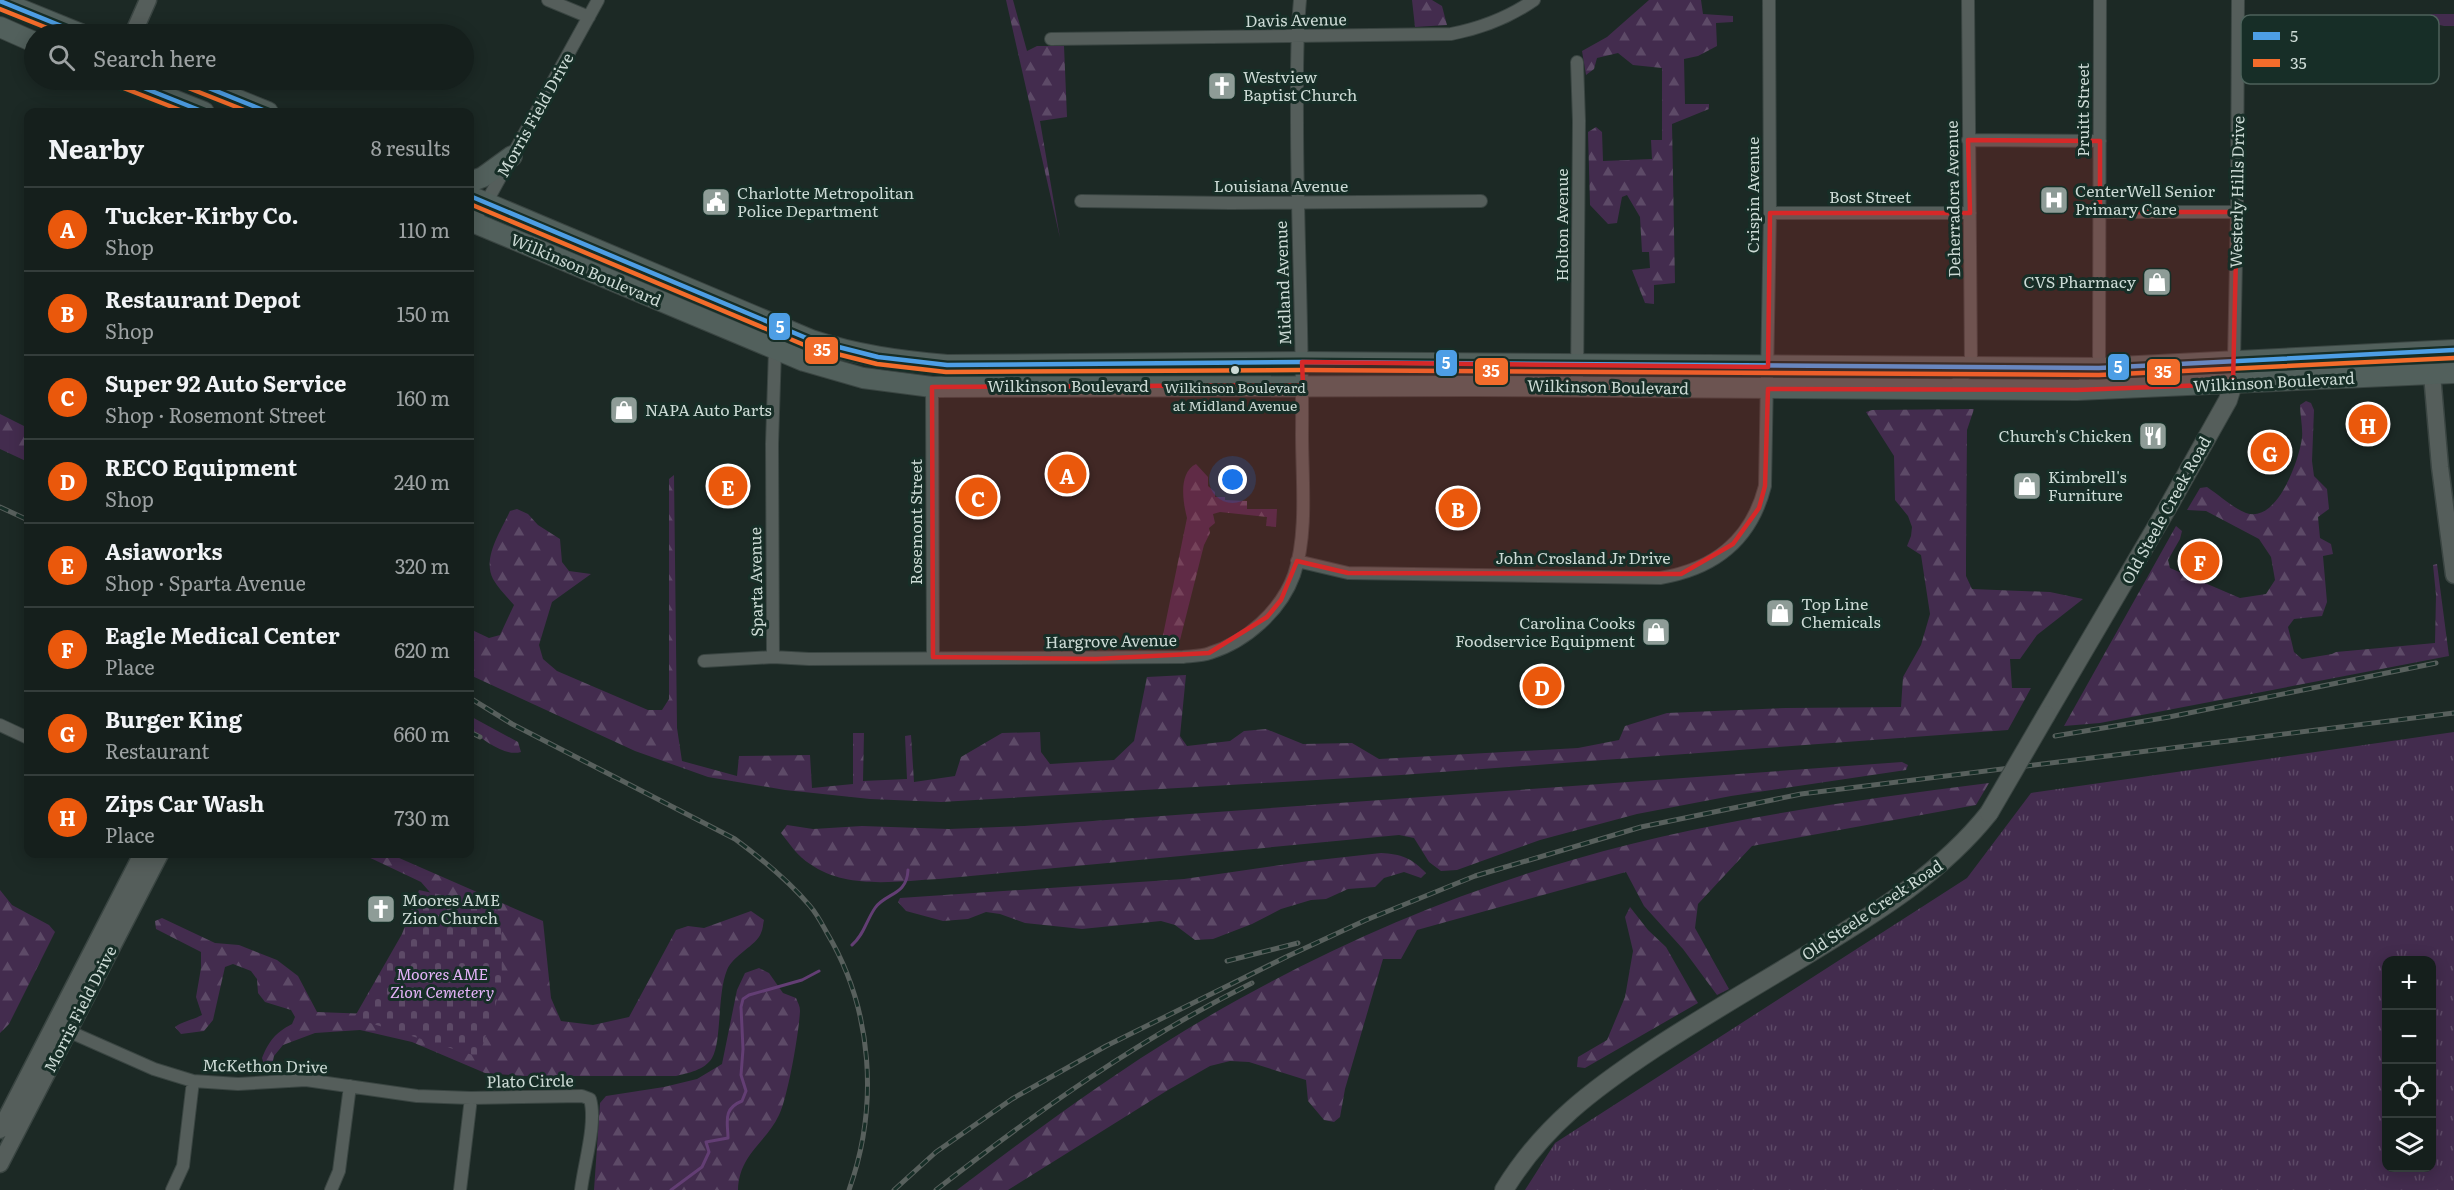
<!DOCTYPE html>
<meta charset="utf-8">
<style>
:root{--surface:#151f1c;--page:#1e2725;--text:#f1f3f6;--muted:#9da2a3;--line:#343d3b;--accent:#ea580c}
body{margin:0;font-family:Literata,serif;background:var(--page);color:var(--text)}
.controls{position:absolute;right:18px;bottom:18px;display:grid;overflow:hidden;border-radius:12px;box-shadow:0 3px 15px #0003}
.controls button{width:54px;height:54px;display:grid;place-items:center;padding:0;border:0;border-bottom:2px solid var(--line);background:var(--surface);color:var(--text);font:30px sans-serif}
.you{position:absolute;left:1233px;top:480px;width:21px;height:21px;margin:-15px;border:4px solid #fff;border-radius:50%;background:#1a73e8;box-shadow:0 0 0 9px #1a73e833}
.badge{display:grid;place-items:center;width:39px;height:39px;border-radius:50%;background:var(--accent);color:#fff;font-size:20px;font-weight:700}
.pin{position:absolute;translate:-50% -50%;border:3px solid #fff;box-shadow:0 2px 6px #0006}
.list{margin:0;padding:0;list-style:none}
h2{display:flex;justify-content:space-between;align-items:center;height:78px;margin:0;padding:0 24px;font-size:26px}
h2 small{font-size:20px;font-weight:400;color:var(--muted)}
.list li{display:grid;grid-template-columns:39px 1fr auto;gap:18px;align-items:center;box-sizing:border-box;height:84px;padding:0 24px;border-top:2px solid var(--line)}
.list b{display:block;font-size:22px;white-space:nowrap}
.list p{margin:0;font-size:20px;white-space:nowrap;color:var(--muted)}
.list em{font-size:20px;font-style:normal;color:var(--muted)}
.icon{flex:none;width:33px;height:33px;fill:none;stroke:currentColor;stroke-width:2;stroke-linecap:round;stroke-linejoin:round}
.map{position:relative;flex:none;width:2454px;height:1190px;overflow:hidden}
.search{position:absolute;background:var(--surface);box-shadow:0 3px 15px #0003;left:24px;top:24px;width:450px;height:66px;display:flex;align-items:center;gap:15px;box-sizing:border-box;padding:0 21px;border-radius:33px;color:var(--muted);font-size:22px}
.panel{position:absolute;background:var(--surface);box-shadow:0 3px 15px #0003;left:24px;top:108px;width:450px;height:750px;border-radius:12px}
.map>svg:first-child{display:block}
.grass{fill:url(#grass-tufts);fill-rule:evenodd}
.forest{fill:url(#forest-firs)}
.cemetery{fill:url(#cemetery-stones)}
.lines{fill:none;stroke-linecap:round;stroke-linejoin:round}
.stream{stroke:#633e74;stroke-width:3}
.minor-casing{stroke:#3a4542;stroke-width:14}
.tertiary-casing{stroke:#3a4542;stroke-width:19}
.secondary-casing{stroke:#3a4542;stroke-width:20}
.primary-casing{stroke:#3a4542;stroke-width:22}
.minor{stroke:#555e5b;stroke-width:12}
.tertiary{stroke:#555e5b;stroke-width:16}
.secondary{stroke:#555e5b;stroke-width:18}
.primary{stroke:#52605c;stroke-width:20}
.rail-casing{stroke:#58605d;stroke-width:5}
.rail{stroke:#172e27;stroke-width:3;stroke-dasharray:9;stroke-linecap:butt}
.secondary-bridge-casing{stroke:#3a4542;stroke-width:20;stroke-linecap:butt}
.secondary-bridge{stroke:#555e5b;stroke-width:18}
.bus-1-casing{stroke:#172e27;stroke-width:9}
.bus-2-casing{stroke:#172e27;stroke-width:9}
.bus-1{stroke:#4d9ee5;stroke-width:4.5}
.bus-2{stroke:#f36c2b;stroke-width:4.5}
.marked{fill:#d62828;fill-opacity:0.2;stroke:#d62828;stroke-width:4.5;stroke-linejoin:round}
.bus-dot{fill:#ccdad5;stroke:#172e27;stroke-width:2}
.labels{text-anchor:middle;stroke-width:6;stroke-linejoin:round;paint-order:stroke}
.bus-label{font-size:14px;fill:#ccdad5;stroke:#172e27}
.street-label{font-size:16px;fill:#ccdad5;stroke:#172e27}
.poi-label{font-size:16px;fill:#ccdad5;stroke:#172e27;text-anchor:start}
.park-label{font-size:16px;font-style:italic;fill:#e4b3f9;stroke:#172e27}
.key{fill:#172e27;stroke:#4d625b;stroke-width:1.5}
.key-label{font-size:16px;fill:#ccdad5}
.line-badge{stroke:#172e27;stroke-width:2}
.badge-label{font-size:16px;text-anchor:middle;font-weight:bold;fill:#fff}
</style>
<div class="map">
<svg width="2454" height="1190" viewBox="0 0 2454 1190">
<defs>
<pattern id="grass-tufts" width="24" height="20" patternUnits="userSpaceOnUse" patternTransform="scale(1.5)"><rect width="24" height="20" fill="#432c4e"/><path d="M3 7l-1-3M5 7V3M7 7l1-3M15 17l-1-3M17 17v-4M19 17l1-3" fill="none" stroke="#5d4a67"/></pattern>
<pattern id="forest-firs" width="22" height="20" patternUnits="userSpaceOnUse" patternTransform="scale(1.5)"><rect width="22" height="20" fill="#432c4e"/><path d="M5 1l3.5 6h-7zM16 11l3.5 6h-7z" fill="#5d4a67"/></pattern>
<pattern id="cemetery-stones" width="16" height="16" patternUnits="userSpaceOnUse" patternTransform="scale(1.5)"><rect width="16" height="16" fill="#432c4e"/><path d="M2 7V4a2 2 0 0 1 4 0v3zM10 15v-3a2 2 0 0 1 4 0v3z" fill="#5d4a67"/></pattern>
</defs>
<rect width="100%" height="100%" fill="#1c2925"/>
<!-- grass -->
<path class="grass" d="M2454 732V1190H1525L1555 1143 1967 878 2031 793ZM2386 960H2432V1168H2386Z"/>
<!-- forest -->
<path class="forest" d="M1006 0H1013L1027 51 1037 46H1064L1067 117 1040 121 1060 238Z
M1412 0H1432L1442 6 1447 25 1415 27Z
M1649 0H1701L1703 14 1733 16V22L1716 23 1717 46 1698 56 1684 59 1685 104H1709V109L1672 124 1675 283 1654 285V304L1645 303 1632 270 1650 268 1649 252H1642L1640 217 1627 195 1622 197 1617 223 1608 224 1590 205 1588 132 1596 127 1602 132 1603 161 1652 159 1651 140H1662V68L1633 65 1618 53 1597 58 1594 69 1586 75 1582 51 1607 37Z
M2431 14H2454V26H2444L2422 21Z
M2306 401 2311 403 2314 410 2312 461 2314 476 2327 489 2329 509 2318 517 2320 538 2331 544 2333 554 2323 556 2327 602 2322 616 2294 619 2288 627 2294 652 2302 659 2332 654 2336 652 2435 643 2436 595 2433 565 2437 564 2449 656 2100 723 2064 726 2176 526 2182 531 2180 539 2168 560 2170 568 2240 598 2266 594 2275 580 2271 557 2259 539 2206 511 2187 510 2200 488 2207 487C2219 495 2233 508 2246 513 2277 524 2299 460 2302 438 2303 428 2300 415 2300 405Z
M1974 409 1967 430 1966 558V576L1972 589 2050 592 2083 599 2037 635 2020 659H2010L2012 688H2031L2008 730 1401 775 941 802 870 799 785 790 708 777 635 751 470 675V629L489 638 500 635 514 605C507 597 498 588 493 579 482 558 501 531 510 511L517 509 528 514 538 525 560 539 562 562 569 571 591 574 552 602 539 645 543 659 557 671 648 710H662L669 699V479L674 475 677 728 682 761 737 776 739 756 810 755 812 788 853 784V733H864L863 781 907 779 905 736 911 735 914 782 955 776 961 757 1002 733 1040 732 1041 752 1050 764 1114 760 1134 741 1147 677 1186 675 1180 736 1187 746 1230 741 1244 731 1266 729 1303 744 1352 743 1379 759 1578 748 1619 740 1625 726 1667 713 1786 708 1901 707 1903 677 1921 645 1930 614 1921 555 1907 546 1911 536 1912 527 1908 516 1895 500 1894 456 1866 412 1872 410Z
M0 414 28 428V462L0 449Z
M1196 464 1208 477V486L1215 492V497H1225V500L1247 501V509H1277L1276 527 1266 526 1267 517 1220 512 1213 514 1215 523 1209 528 1210 533 1204 545 1180 640H1162L1187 518C1183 502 1178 473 1196 464Z
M470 716 518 742 521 752C504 757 483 739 470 730Z
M1902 762 1908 765 1906 770 1731 796 1637 814 1540 840 1457 870 1441 871 1429 862 1414 838 1399 835 939 879C897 881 847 890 810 864 798 857 789 843 781 833L787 825 813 829 862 826 949 829 1024 826Z
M1989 783 1976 805 1752 846 1698 904 1695 928 1729 989 1717 995 1683 949 1644 906 1626 872 1417 930 1401 959H1383L1345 1089 1340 1117 1334 1122 1324 1120 1308 1101 1306 1080 1249 1062 1230 1061 1210 1066 1168 1090 1008 1190H957C1031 1134 1105 1079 1184 1031 1296 963 1420 906 1545 868 1689 823 1840 802 1989 783Z
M1381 853C1401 854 1412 858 1426 873L1421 878 1404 872 1384 878 1375 887 1348 889 1326 899 1311 900 1281 909 1252 924 1213 939 1195 940 1175 925 1161 921 1082 929 1025 923 1000 914 986 912 968 919 943 921 906 911 898 902 900 898 1184 879 1309 861Z
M362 854H390L543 921 551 998 561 1021 593 1025 629 1017 676 930 688 926 704 928 751 911 764 920C763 924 763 929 761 933 756 946 733 955 727 970 717 994 722 1041 712 1058 705 1070 688 1073 676 1076H523L485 1073 412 1042 360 1030 315 1033 283 1045 274 1056 272 1065H264L262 1058C269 1041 275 1033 292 1024L295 1017 291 1010 265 1002 258 993 257 979 251 971 233 964 225 967 213 1020 204 1031 181 1034 175 1027C183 1021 193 1020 202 1015L196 997 201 968V952L156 929 155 921 162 918 215 943 239 945 277 960 298 976 317 1012 370 1014 441 905 421 882Z
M0 890 12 905 49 925 55 932 9 1024 0 1033Z
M1630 907 1648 930 1666 947 1698 1003 1585 1068 1577 1067 1578 1057 1607 1040 1625 997 1633 951 1625 917Z
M759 968 769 973 783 993 796 998C798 1003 800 1006 800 1011 799 1032 788 1097 779 1115 766 1143 739 1154 738 1190H594L600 1103 606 1096 664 1087 697 1079 722 1064 737 990 745 973Z"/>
<!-- cemetery -->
<path class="cemetery" d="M419 890 491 906 501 914 502 984 479 1057 354 1018 402 934Z"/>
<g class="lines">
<!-- stream -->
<path class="stream" d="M852 945C864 935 866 921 875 908 885 893 907 896 908 870
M671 1190 702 1167 709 1152 706 1142 728 1138C728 1123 722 1109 742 1101L746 1091 741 1075 743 1049 741 1007 743 999 749 995 802 980 819 971"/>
<!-- minor casing -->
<g class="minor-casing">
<path id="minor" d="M548 0 589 17
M1051 39 1451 34C1482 28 1508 18 1534 0
M1577 62 1579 121 1577 387
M1968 140 2100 141
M1081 201 1230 203 1481 201
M2100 212H2237
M1770 213H1970
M472 222 486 203 598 0
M2234 361 2237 212 2238 0
M932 387 933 657
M1951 389 1971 368 1968 0
M2077 390 2099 368 2100 0
M1297 561 1348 573 1660 578C1714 569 1751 541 1765 486L1770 213 1769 0
M773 657 772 444 775 350 777 344
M704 661 773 657 809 659 1183 657C1192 656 1202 656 1210 653 1246 642 1281 611 1294 575 1308 534 1302 479 1302 435 1303 331 1297 227 1297 122 1297 82 1296 41 1300 0
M0 725 28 738
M68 1031 154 1069 193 1081 238 1084 306 1080 417 1096 471 1098
M172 1190 183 1166 193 1081
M331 1190 339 1171 350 1086
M460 1190 471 1098 582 1096 590 1099C597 1123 584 1164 581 1190"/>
</g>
<!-- tertiary casing -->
<g class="tertiary-casing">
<path id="tertiary" d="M133 34 148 0
M2432 374 2440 467 2454 575
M0 1130 142 854
M0 1164 160 854"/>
</g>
<!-- secondary casing -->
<g class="secondary-casing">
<path id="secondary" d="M2046 715 2168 507 2228 400 2233 384 2234 361
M1504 1190C1543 1126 1593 1089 1655 1048 1707 1014 1761 983 1815 950 1879 911 1942 872 1989 813"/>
</g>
<!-- primary casing -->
<g class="primary-casing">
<path id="primary" d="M0 1 81 34
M0 27 34 42
M124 80 204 112
M189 80 268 112
M470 182 483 177 512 156
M470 196 811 340C856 355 900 361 947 365L1302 362 2099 368 2454 350
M470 221 804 361 863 378 932 387 1474 386 2077 390 2454 373"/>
</g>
<!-- minor -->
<use href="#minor" class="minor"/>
<!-- tertiary -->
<use href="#tertiary" class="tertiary"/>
<!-- secondary -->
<use href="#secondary" class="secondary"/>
<!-- primary -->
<use href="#primary" class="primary"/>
<!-- rail casing -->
<g class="rail-casing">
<path id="rail" d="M0 507 28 520
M470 698 512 724 735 839C762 859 788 880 810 906 817 914 822 924 827 933 873 1010 879 1106 849 1190
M470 732 480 737
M2055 736 2169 717 2436 663
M1227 961 1298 943
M894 1190 936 1152 1012 1099 1106 1046 1288 956 1366 920 1475 876 1641 827 1801 794 2454 713
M936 1190C1036 1112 1139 1039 1252 983"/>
</g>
<!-- rail -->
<use href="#rail" class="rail"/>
<!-- secondary-bridge casing -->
<g class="secondary-bridge-casing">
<path id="secondary-bridge" d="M1989 813 2046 715"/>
</g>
<!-- secondary-bridge -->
<use href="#secondary-bridge" class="secondary-bridge"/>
<!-- bus-1 casing -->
<g class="bus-1-casing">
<path id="bus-1" d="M0 1 81 34
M124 80 204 112
M189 80 268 112
M470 196 811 340 878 357 947 365 1302 362 2099 368 2454 350"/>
</g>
<!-- bus-2 casing -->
<g class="bus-2-casing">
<path id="bus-2" d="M0 9 62 34
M121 87 185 112
M186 87 249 112
M470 204 809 347 877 364 946 372 1302 370 2099 375 2454 358"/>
</g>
<!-- bus-1 -->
<use href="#bus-1" class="bus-1"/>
<!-- bus-2 -->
<use href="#bus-2" class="bus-2"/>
</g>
<!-- marked area -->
<path class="marked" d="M1968 140 2100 141V212H2237L2233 384 2077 390 1768 389 1765 486 1759 508 1733 544 1681 574 1348 573 1297 561 1281 600 1267 617 1209 653 1096 659 933 657 932 387 1303 385 1302 362 1768 367 1770 213H1970Z"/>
<!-- icons -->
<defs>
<g id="church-square" transform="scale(1.5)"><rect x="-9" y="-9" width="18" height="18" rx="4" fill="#8e9c97" stroke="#172e27"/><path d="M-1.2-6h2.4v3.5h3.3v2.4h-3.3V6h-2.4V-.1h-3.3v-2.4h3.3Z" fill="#fff"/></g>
<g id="hospital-square" transform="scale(1.5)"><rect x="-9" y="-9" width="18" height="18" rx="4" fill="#8e9c97" stroke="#172e27"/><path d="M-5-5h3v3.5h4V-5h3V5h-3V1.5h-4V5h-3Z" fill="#fff"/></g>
<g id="civic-square" transform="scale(1.5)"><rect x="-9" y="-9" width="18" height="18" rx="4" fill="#8e9c97" stroke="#172e27"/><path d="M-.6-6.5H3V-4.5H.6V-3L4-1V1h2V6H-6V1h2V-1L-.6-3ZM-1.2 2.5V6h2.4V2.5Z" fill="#fff"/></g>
<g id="shop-square" transform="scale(1.5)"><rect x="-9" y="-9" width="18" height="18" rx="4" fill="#8e9c97" stroke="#172e27"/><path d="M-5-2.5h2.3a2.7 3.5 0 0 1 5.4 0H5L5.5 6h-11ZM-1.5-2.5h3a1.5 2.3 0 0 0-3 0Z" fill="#fff"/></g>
<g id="restaurant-square" transform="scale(1.5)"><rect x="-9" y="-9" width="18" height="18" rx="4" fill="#8e9c97" stroke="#172e27"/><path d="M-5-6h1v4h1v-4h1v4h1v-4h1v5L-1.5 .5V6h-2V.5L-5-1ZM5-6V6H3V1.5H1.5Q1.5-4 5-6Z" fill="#fff"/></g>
</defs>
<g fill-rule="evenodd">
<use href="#church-square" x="1222" y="86"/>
<use href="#hospital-square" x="2054" y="200"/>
<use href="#civic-square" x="716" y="202"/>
<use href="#shop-square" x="2157" y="282"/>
<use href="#shop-square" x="624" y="410"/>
<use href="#restaurant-square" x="2153" y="436"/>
<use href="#shop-square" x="2027" y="486"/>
<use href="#shop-square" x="1780" y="613"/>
<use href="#shop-square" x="1656" y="632"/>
<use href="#church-square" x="381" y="909"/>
</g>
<!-- markers -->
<circle class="bus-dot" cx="1235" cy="370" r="5"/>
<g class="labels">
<!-- bus labels -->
<g class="bus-label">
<text x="1235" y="393">Wilkinson Boulevard<tspan x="1235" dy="18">at Midland Avenue</tspan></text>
</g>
<!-- street labels -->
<g class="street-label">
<text transform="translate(1296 20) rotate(-1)" y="6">Davis Avenue</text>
<text transform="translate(2083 110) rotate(-90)" y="6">Pruitt Street</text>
<text transform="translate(535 115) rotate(-61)" y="6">Morris Field Drive</text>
<text x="1281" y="192">Louisiana Avenue</text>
<text transform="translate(2237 192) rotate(-89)" y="6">Westerly Hills Drive</text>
<text transform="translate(1753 195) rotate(-90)" y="6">Crispin Avenue</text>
<text x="1870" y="203">Bost Street</text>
<text transform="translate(1953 199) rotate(-91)" y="6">Deherradora Avenue</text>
<text transform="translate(1562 225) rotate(-90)" y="6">Holton Avenue</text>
<text transform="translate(586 270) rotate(23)" y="6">Wilkinson Boulevard</text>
<text transform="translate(1283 283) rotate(-92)" y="6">Midland Avenue</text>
<text transform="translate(2274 382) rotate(-3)" y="6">Wilkinson Boulevard</text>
<text x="1068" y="392">Wilkinson Boulevard</text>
<text transform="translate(1608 387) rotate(1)" y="6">Wilkinson Boulevard</text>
<text transform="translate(2166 510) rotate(-61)" y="6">Old Steele Creek Road</text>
<text transform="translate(916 522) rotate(-90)" y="6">Rosemont Street</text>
<text x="1583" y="564">John Crosland Jr Drive</text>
<text transform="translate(756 582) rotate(-91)" y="6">Sparta Avenue</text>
<text transform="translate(1111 641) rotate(-1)" y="6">Hargrove Avenue</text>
<text transform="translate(1872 910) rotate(-34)" y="6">Old Steele Creek Road</text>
<text transform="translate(80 1009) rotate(-63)" y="6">Morris Field Drive</text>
<text transform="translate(265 1066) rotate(1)" y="6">McKethon Drive</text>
<text transform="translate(530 1081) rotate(-1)" y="6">Plato Circle</text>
</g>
<!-- poi labels -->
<g class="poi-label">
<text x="1243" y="83">Westview<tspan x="1243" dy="18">Baptist Church</tspan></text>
<text x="2075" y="197">CenterWell Senior<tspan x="2075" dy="18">Primary Care</tspan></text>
<text x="737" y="199">Charlotte Metropolitan<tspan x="737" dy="18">Police Department</tspan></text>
<text x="2136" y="288" text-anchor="end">CVS Pharmacy</text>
<text x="645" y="416">NAPA Auto Parts</text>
<text x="2132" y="442" text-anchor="end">Church's Chicken</text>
<text x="2048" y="483">Kimbrell's<tspan x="2048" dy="18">Furniture</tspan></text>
<text x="1801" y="610">Top Line<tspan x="1801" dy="18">Chemicals</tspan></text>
<text x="1635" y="629" text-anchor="end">Carolina Cooks<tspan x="1635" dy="18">Foodservice Equipment</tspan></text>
<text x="402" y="906">Moores AME<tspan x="402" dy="18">Zion Church</tspan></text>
</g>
<!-- park labels -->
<g class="park-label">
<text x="442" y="980">Moores AME<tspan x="442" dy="18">Zion Cemetery</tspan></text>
</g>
</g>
<!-- legend -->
<rect x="2241" y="15" width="198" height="69" rx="9" class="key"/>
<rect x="2253" y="32" width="27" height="8" fill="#4d9ee5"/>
<rect x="2253" y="59" width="27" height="8" fill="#f36c2b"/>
<g class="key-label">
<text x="2290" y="42">5</text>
<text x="2290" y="69">35</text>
</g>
<g class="line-badge">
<rect x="768" y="312" width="23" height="29" rx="6" fill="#4d9ee5"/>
<rect x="804" y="336" width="35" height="29" rx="6" fill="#f36c2b"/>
<rect x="1435" y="349" width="23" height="28" rx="6" fill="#4d9ee5"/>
<rect x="2107" y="353" width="23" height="28" rx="6" fill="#4d9ee5"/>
<rect x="1474" y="357" width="35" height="29" rx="6" fill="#f36c2b"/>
<rect x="2146" y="358" width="35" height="28" rx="6" fill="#f36c2b"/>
</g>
<g class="badge-label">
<text x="780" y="333">5</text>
<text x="822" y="356">35</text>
<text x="1446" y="369">5</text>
<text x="2118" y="373">5</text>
<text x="1491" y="377">35</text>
<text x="2163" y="378">35</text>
</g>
</svg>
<div class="controls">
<button>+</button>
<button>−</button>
<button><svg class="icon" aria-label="locate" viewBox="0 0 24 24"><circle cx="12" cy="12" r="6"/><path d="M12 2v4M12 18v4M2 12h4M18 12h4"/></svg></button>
<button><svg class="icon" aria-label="layers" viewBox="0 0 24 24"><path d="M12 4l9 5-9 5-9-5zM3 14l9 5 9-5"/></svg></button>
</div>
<div class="you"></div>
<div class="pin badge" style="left:1067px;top:474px">A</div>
<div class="pin badge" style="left:1458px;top:508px">B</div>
<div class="pin badge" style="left:978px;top:497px">C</div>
<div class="pin badge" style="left:1542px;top:686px">D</div>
<div class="pin badge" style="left:728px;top:486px">E</div>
<div class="pin badge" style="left:2200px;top:561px">F</div>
<div class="pin badge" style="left:2270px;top:452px">G</div>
<div class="pin badge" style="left:2368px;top:424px">H</div>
<div class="search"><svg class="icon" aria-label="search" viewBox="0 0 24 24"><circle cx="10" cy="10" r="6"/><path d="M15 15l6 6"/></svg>Search here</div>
<section class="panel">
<h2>Nearby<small>8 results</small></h2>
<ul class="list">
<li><span class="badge">A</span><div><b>Tucker-Kirby Co.</b><p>Shop</p></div><em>110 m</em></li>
<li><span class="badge">B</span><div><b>Restaurant Depot</b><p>Shop</p></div><em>150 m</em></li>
<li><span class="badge">C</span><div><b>Super 92 Auto Service</b><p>Shop · Rosemont Street</p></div><em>160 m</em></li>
<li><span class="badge">D</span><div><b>RECO Equipment</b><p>Shop</p></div><em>240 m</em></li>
<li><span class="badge">E</span><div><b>Asiaworks</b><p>Shop · Sparta Avenue</p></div><em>320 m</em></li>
<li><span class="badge">F</span><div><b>Eagle Medical Center</b><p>Place</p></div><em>620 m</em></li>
<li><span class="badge">G</span><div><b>Burger King</b><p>Restaurant</p></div><em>660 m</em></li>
<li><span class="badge">H</span><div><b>Zips Car Wash</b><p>Place</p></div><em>730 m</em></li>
</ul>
</section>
</div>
